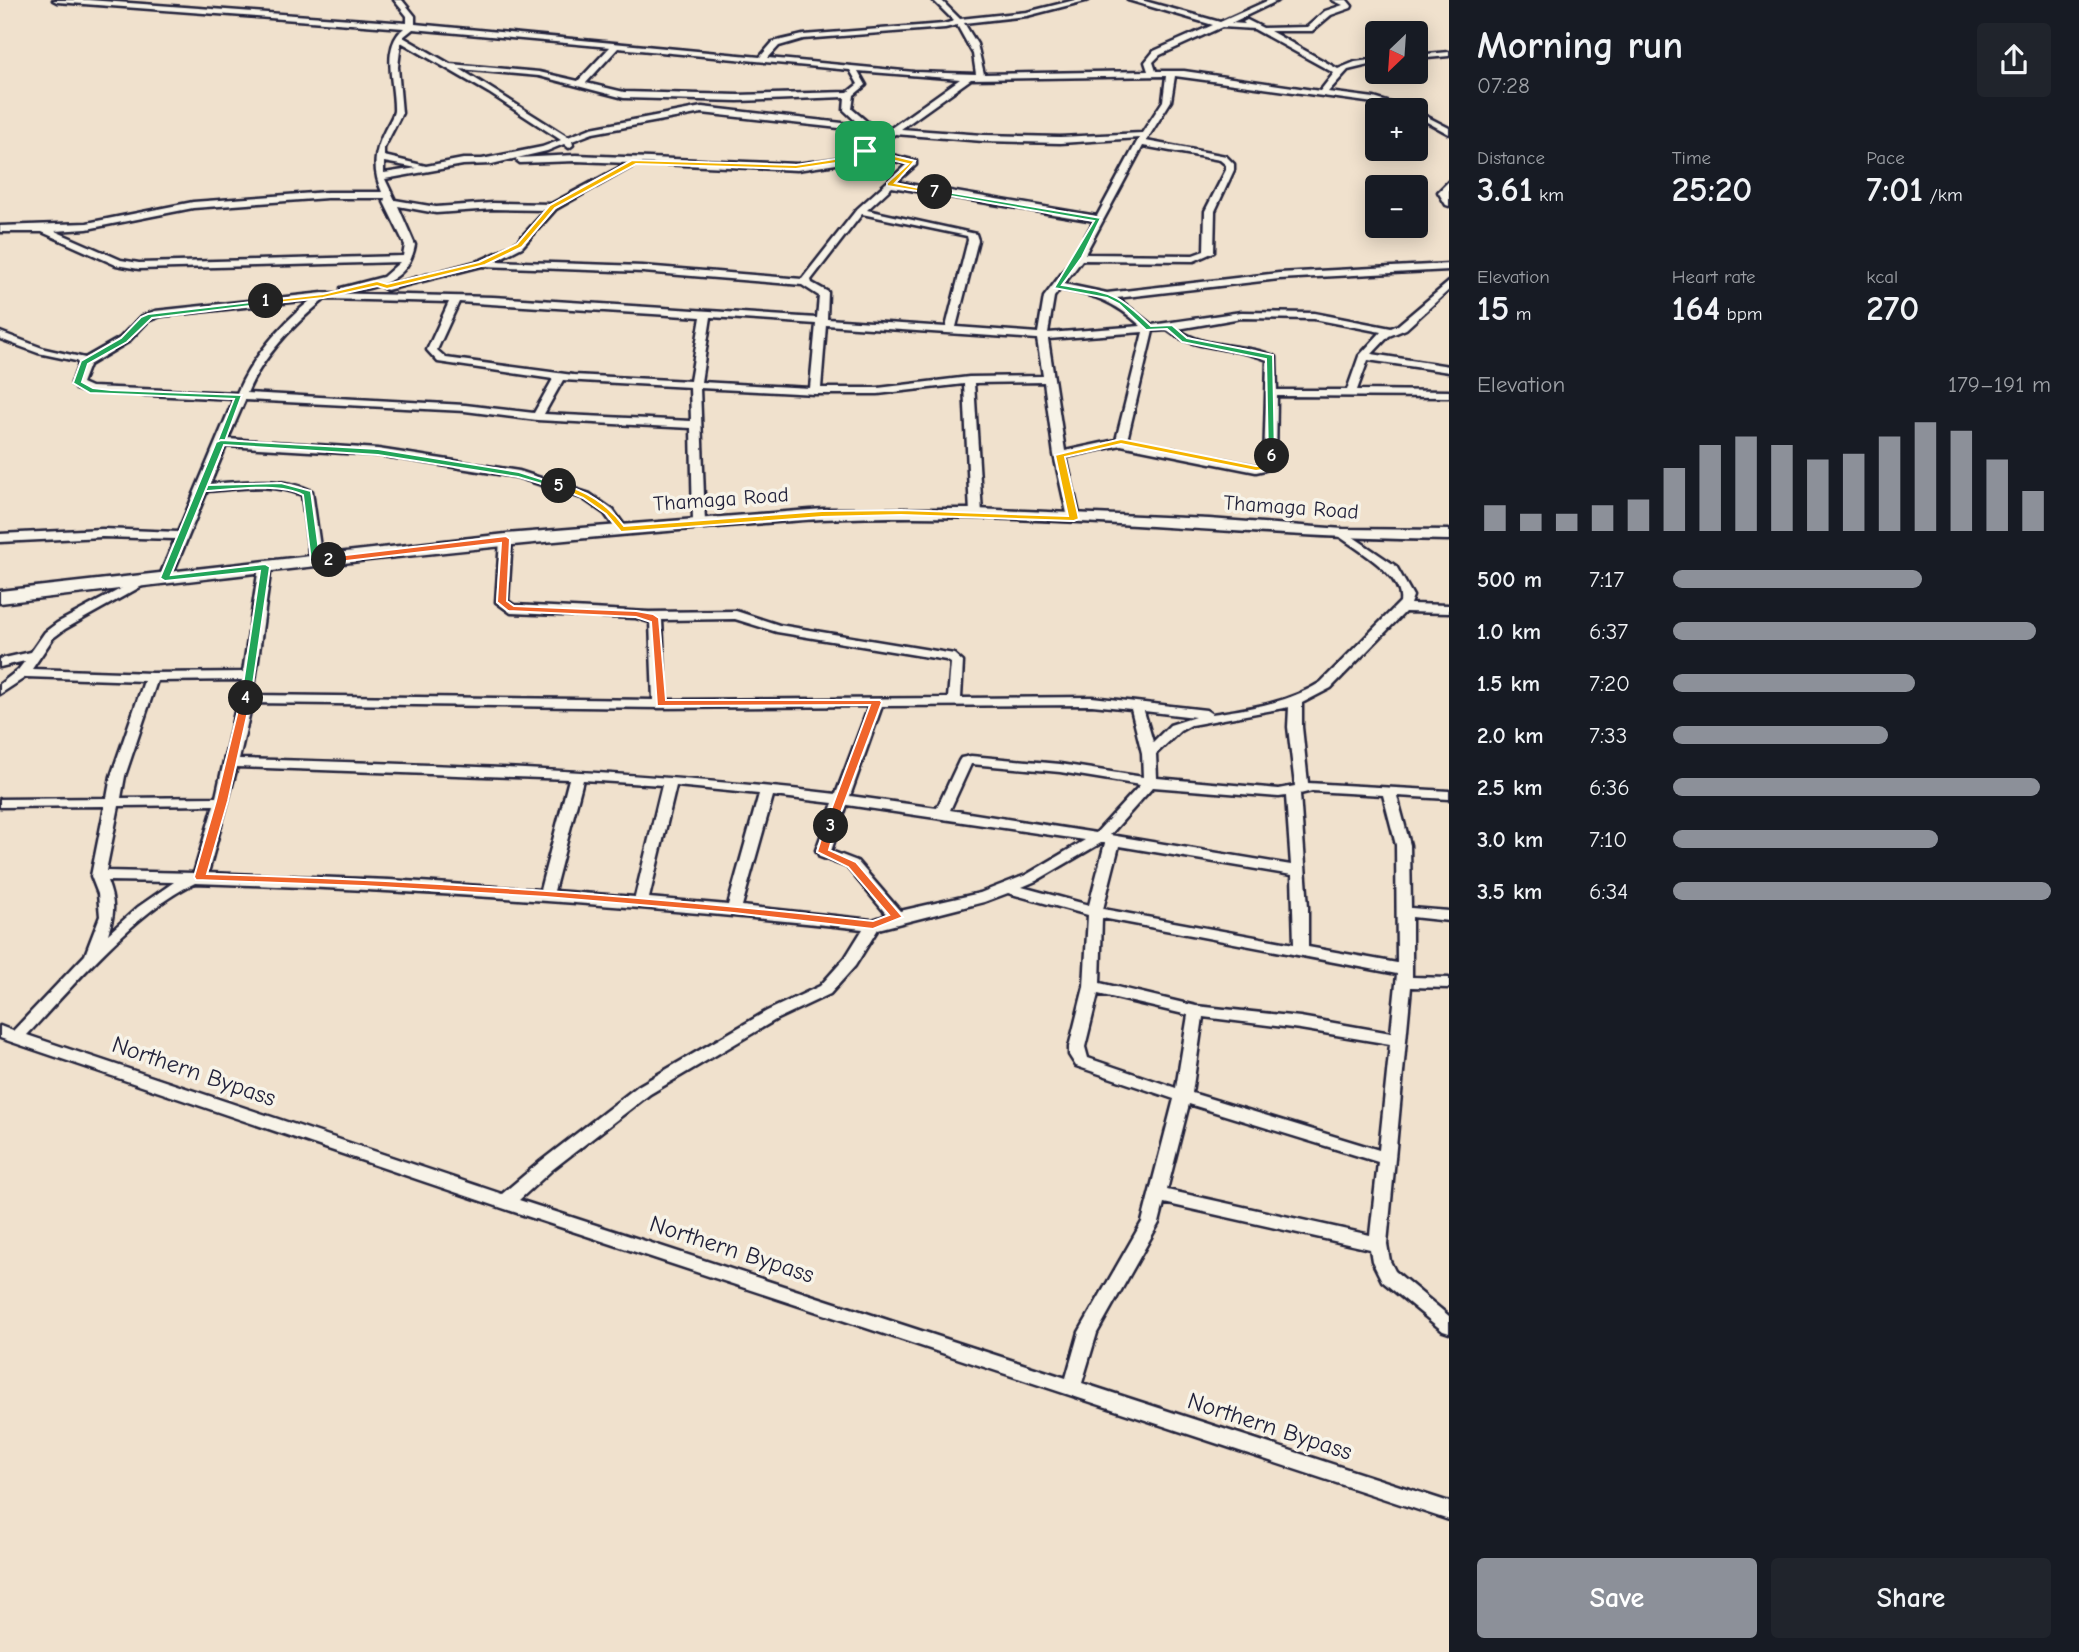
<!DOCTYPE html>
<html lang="en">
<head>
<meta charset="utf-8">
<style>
	body { margin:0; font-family:"Comic Neue",sans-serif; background:#20242c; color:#f1f3f6; height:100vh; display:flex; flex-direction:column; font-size:26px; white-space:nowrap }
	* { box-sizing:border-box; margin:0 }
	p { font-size:23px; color:#9ea1a6 }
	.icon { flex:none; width:38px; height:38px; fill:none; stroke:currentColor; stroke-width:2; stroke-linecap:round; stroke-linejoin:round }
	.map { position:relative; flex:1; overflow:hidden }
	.details { display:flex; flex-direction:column; background:#171b24; width:630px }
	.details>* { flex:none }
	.needle { width:46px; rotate:205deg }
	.tools { position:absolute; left:1365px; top:21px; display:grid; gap:14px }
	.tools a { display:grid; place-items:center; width:63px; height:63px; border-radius:7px; background:#171b24; box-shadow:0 4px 18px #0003; font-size:35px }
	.pin { position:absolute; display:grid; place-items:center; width:60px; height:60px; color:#fff; margin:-30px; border-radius:14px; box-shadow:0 4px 10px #0006 }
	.km { position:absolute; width:35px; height:35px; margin:-18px; border-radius:50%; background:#222; color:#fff; font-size:19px; line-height:35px; text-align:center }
	.round { display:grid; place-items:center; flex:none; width:74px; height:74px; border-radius:7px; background:#20242c }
	.head { display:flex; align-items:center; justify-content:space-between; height:119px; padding:0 28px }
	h1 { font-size:38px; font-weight:700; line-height:52px }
	.metrics { display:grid; grid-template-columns:repeat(3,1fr); gap:10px; height:119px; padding:7px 28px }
	.metrics div { display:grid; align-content:center }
	.metrics b { font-size:35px; font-weight:700 }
	.metrics small { font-size:19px; font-weight:400 }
	.metrics p { font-size:19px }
	.chart { height:196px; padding:14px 28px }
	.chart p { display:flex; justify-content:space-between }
	.chart svg { width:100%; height:126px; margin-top:7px; stroke:#8c9099; stroke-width:6 }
	.cta { display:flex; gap:14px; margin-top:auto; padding:14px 28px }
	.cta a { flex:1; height:80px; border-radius:7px; background:#8c9099; color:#fff; font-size:28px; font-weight:700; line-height:80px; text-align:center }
	.cta a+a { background:#20242c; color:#f1f3f6 }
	ul { padding:0 28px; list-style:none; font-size:23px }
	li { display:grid; grid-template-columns:112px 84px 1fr; align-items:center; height:52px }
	li i { height:18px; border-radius:9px; background:#8c9099 }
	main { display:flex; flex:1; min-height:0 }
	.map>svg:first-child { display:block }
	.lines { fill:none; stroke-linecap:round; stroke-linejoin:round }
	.minor-casing { stroke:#22223b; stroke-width:5 }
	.secondary-casing { stroke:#22223b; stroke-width:5 }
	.minor { fill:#f7f3e8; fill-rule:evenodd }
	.secondary { fill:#f7f3e8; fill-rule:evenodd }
	.split-1 { fill:#f5b400; stroke:#fff; stroke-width:2 }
	.split-2 { fill:#22a559; stroke:#fff; stroke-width:2 }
	.split-3 { fill:#f0652b; stroke:#fff; stroke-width:2 }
	.split-4 { fill:#f0652b; stroke:#fff; stroke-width:2 }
	.split-5 { fill:#22a559; stroke:#fff; stroke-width:2 }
	.split-6 { fill:#f5b400; stroke:#fff; stroke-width:2 }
	.split-7 { fill:#22a559; stroke:#fff; stroke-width:2 }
	.split-8 { fill:#f5b400; stroke:#fff; stroke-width:2 }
	.labels { text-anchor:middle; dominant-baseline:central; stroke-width:7; stroke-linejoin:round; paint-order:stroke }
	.street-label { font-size:21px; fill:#22223b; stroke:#f7f3e8 }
	.near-street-label { font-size:24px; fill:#22223b; stroke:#f7f3e8 }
</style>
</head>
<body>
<main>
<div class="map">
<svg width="1449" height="1652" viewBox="0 0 1449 1652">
	<rect width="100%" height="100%" fill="#f0e1cd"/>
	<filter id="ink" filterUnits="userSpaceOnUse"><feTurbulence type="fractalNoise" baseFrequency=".0143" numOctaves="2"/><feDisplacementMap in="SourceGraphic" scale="14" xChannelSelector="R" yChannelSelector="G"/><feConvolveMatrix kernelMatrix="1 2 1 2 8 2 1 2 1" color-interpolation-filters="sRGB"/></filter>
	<g filter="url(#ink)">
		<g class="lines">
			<defs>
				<g id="minor">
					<path d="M53,0h35l319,23v-7l-13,-16h8l13,16v8l345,33 13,-15 30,-7 141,-11 10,-3 -21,-21h8l19,19 67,-7 48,-12h14l-62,16 -63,7 13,21 7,30 164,-3 -3,-9 9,-11 59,-26 -85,-25h13l79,22 49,-22h10l-48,23 14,1 -2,-2 4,-2 16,8 44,-1 18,-16 18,-6 -11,-5h15l5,6 -1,2 -20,7 -19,16h-42l68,38 17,-7 22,-3v4l-29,7 -20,22 46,6 39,12h-13l-26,-7 -199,-27 -4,25 -25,40 80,15 8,8v6l-19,41 -1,41 -20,9 -112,-1 -18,24 43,9 172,-20 170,-9v6l-170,9 -162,19 35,27 89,-13 73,1 77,15 7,-3 51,-43v8l-43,39 -17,7 -17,18 77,12v6l-81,-12 -11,30 92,1v6l-172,-1 -1,70 -2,2 -18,4 -135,-27 -55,12 14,61 -6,3 -6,-3 -14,-63 -10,-73 -70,1 8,131 -6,3 -6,-3 -6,-130 -86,10h-63l-115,-6 5,135 -6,4 -6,-4 -2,-95 -154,-8 -72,-9 -220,-11 -17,39 150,10 141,22 71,23 23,16 14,19 -6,4 -4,-2 -12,-17 -23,-16 -65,-21 -139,-22 -152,-9 -16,38c34,-2 69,-8 102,7l10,70 -2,3 -4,1 -6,-4 -8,-66c-29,-13 -64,-6 -95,-4l-36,87 -6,4 -6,-4 16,-39 -73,-2 -102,5v-8l102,-5 76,3 56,-133 -148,-7 -10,-3 -4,-6 7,-19 -3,-3 -38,-8 -38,-14v-7l45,17 40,9 35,-20 20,-21 15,-6 168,-18 170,4 324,21 2,-22 -17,-11 -159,-13 -161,-6 -95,24 -5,-3 97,-26 22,-10 15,-8 30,-33 -53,-1 -57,4 -38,-7 17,39c-7,38 -38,42 -71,48l-3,-1v-4l42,-11 17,-15 -261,7 -23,-4 -74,-33h-42v-6l87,-3 106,-21 134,-10h55c-10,-22 -8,-40 3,-62 3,-6 8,-13 9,-19 1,-28 -14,-63 10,-83l-347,-26zM957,25l16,29 3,20 -62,-2 -146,-14 11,-12 24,-7 142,-11zM1222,27l32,2 80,44 -14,18 -136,-20h-28l-3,-9 7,-7zM413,29l197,18 -32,34 -39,-9 -89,-8 -47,-27zM401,42l88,51 72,47 -19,7 -60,12h-19l-37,7 -42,-10v-8l18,-35 -4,-46zM618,48l232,22 8,14 -10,8 -110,3 -114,-3 -38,-9zM460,69l79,7 85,22 114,3 107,-4 -1,13 16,15 -158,-18 -111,21 -23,9zM858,71l102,8 -69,49 -19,-2 -20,-17 2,-14 12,-10zM1166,76l-3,25 -21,32 -82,4 -77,-2 -82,-6 70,-50zM702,113l183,20 -23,16 -21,9 -44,6 -221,-9 -59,3 -1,2 4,3 56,-2 52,2 -77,41 -58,-1 -57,4 -41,-7 -10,-21 78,-14 29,-1 55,-13 17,-7 5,4 4,-3 -1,-4 21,-8zM895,134l88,7 77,2 79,-5 -42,78 -200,-34 19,-17v-4l-44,-11zM1143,146l77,14 6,5v5l-21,41 -1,40 -11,4 -108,-1zM866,154l41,10 -50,45 -55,70 -159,-13 -148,-5 27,-14 34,-38 82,-46 159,7 46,-7zM384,162l33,6 -33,5zM892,187l202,34 -19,35 -31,41 -6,36 -82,-6 22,-87 -2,-6 -109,-24zM327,198h58l-1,4 21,43 -2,11 -264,7 -18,-3 -66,-29 32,-2 106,-21zM862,214l105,22 1,4 -22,87 -119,-8 1,-27 -16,-9 -1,-3zM1060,289c35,6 54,12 81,37l-93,7 6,-36zM325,299l124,3 -22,48 11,12 115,17 -19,34 -69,-8 -218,-12c16,-37 47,-69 78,-94zM311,300c-29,23 -60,59 -74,93l-146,-6 -9,-4 7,-18 39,-23 20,-21 13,-5zM459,302l242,15 -11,64 -117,-6 -127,-17 -9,-8zM711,317l105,7 -6,64 -109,-6zM1241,318l73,1 67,13 -22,24 -12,34h-70l-1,-33c-31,-15 -71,-7 -98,-28zM826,325l211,14 6,37 -74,1 -91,11h-57zM1167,330c30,23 67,15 100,30l-3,104 -8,2 -129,-26 26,-109zM1143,332l-27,108 -51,11 -17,-112zM563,380l127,7 1,34 -147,-7z"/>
					<path d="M1449,52v4l-33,3v-4z"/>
					<path d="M1416,111l33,17v6l-33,-18z"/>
					<path d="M1449,181v25l-3,-1 -8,-13z"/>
					<path d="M1343,530l53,36 17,30 -3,8 39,1v8l-44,-1 -74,76 -29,15v24l6,56 141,8v8l-52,-3 13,49 1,63 38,3v10l-37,-4v60l37,1v10l-38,-1 -24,257 3,17 5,10 54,45v17l-6,-2 -61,-50 -10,-20 -2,-12 -206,-46 -5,20 -62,110 -15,50 367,119v18l-950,-313 -499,-169v-12l13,5 72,-76 15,-39 -2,-22 -7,-18 14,-70 -105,1v-8l107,-1 4,-22 33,-95 -118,-4 -26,17v-10l18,-14 7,-9 -25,6v-8l31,-7 14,-20 12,-9 84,-45 4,-1 6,4 -86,48 -12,9 -21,31 120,4 91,-1 16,-105 6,-4 6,4 -18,128 400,5 -3,-78 -14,-4 -125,-5 -15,-11 4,-63 6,-4 6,4 -4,62 6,4 135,7 87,-1 43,14 175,29 9,8 -2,36 131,-1 114,13 6,4c39,-6 76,-11 109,-32l79,-80c4,-27 -43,-52 -61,-66l-2,-2zM735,619l42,13 169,28 5,3 -3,35 -282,2 -4,-80zM242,680l-26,117 -95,1 4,-22 32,-95zM252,703l408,5 209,-2 -33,88c-198,-23 -397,-30 -597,-35zM1092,705l39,4 11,44 1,24 -83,-13 -89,-8 -10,2 -2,3 -22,47 -87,-12 32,-90zM1289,707l-1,20 7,59 -16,3 -122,-11 -1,-24 24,-23 11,-6zM1144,711l51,6 -25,8 -17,17zM971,764l89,8 80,13 -44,48 -146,-23zM237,767l332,12 -29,111 -150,-10 -182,-7zM583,780l79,5 -27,112 -81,-6zM676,786l83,8 -31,111 -79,-7zM1153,787l126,10 7,-1 5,69 -181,-30zM1312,791l71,4 13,50 1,118 -89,-16v-40l-8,-113zM773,796l60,7 -17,47 4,7 27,10 40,48 -15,5 -130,-14zM214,805l-20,68 -88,-2 13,-65zM847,805l238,35 -59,35 -46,18 -80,18 -43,-50 -26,-10zM1101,843h4l-16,62 -67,-18 14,-6zM1119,846l173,29 2,69 -191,-35zM107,881l67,1 -36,25 -30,27c7,-21 7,-32 -1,-53zM195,883c224,7 446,22 668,46l-18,29 -25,28 -53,25 -129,75 -97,75 -39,33 -475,-159c45,-48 109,-125 168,-152zM1008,893l80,22 -4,72 -15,60v8l7,11 98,33 -32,123 -63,110 -13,46 -547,-178 34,-31 97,-75 127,-75 53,-25 25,-28 23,-37 106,-27zM1102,918l295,56 -6,59 -91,-16 -104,-11 -96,-23zM1098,994l90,21 -12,73 -88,-30 -3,-11zM1203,1017l97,12 90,15 -11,106 -187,-57zM1189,1104l189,58 -8,73 -203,-45z"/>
				</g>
				<path id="secondary" d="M823,509h153l233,10 134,10 106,1v10c-209,-2 -419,-31 -628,-21 -51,3 -102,8 -153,12 -223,18 -445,46 -668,72v-12l506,-57z"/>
			</defs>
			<use href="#minor" class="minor-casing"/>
			<use href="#secondary" class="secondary-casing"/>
			<use href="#minor" class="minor"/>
			<use href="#secondary" class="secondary"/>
		</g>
	</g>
	<path class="split-1" d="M865,149l3,4 -25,9 -47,7 -160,-5 -81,44 -33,39 -37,18 -98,24 -10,-3 -54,12 -57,6 -4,-3 61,-7 54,-13 10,3 92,-22 38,-18 33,-39 82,-45 164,5 45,-7z"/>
	<path class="split-2" d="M269,300l-3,4 -114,14 -25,24 -39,22 -6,18 11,6 18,2 131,5 -33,90 72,-2 30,8 9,67h12v4c-6,1 -16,4 -21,-1l-8,-66c-23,-13 -73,-5 -99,-4l-5,-3 35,-89 -144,-6 -17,-10 8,-22 40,-23 20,-21 7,-3z"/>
	<path class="split-3" d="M506,536l4,3 -3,62 7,5 122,5 17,3 6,4 7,82h214l2,2 -47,126 -10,-2 45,-121 -213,1 -6,-84 -15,-5 -128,-6 -11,-9 4,-59 -172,20 -5,-3 5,-3z"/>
	<path class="split-4" d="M246,695l5,3 -23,103 -21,73c223,6 444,22 666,47l16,-6 -41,-48 -31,-15 8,-26 6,-4 5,4 -7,24 27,12 47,55 -30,12 -139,-16 -188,-16 -183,-11 -167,-6 -2,-3 22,-76 25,-103z"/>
	<path class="split-5" d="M221,440l157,9 141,23 44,14 -4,3 -41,-12 -140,-22 -154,-10 -53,130 94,-11 5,3 -19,131 -5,3 -5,-3 19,-127 -95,10 -5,-3 56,-136z"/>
	<path class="split-6" d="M1121,439l135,27h9l4,-12 8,2 -4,12 -17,3 -135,-27 -56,13 14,62 -5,2 -173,-6 -79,2 -201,15 -15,-18 -23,-16 -29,-12 5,-3c27,8 48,20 65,43l198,-15 79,-1 167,6 -13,-61z"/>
	<path class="split-7" d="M935,190l166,28 -19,39 -20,28c48,8 53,6 89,41l21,-1 15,13 86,17 2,103 -7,-2 -2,-97 -84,-17 -15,-13 -21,1 -27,-26 -12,-6 -53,-10 40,-67 -161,-28z"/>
	<path class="split-8" d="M865,149l50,12 -20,22 44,9 -4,2 -48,-8v-3l21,-19 -45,-11z"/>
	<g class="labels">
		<g class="street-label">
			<text transform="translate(721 499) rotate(-4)">Thamaga Road</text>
			<text transform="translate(1291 507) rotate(4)">Thamaga Road</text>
		</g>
		<g class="near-street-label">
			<text transform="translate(194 1071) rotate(19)">Northern Bypass</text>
			<text transform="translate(732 1249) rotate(18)">Northern Bypass</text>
			<text transform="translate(1270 1426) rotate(18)">Northern Bypass</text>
		</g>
	</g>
</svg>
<div class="tools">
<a><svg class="needle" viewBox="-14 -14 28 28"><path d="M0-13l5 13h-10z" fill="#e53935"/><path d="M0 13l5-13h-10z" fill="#9ea1a6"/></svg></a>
<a>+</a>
<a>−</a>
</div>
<div class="pin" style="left:865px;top:151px;background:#1e9e55"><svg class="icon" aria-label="arrive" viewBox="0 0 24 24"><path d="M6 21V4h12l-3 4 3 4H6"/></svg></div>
<b class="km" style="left:266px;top:301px">1</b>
<b class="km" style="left:329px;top:560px">2</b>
<b class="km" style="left:831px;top:826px">3</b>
<b class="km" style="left:246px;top:698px">4</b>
<b class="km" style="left:559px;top:486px">5</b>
<b class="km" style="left:1272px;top:456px">6</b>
<b class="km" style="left:935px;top:192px">7</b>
</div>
<section class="details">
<div class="head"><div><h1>Morning run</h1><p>07:28</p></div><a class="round"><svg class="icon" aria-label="share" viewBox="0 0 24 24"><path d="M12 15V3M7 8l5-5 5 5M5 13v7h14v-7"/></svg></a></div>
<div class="metrics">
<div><p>Distance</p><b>3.61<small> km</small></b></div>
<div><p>Time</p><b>25:20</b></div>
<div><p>Pace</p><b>7:01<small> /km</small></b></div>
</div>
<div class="metrics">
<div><p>Elevation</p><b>15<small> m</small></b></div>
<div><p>Heart rate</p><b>164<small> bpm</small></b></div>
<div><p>kcal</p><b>270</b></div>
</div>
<div class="chart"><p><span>Elevation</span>179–191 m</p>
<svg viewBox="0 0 160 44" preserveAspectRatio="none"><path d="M5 44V35M15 44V38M25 44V38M35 44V35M45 44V33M55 44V22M65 44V14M75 44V11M85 44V14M95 44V19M105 44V17M115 44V11M125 44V6M135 44V9M145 44V19M155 44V30"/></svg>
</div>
<ul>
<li><b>500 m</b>7:17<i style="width:66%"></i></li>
<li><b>1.0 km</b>6:37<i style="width:96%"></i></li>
<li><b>1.5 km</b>7:20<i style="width:64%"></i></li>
<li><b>2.0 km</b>7:33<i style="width:57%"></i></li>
<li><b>2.5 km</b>6:36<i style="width:97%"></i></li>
<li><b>3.0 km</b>7:10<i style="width:70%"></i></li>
<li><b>3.5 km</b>6:34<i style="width:100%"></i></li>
</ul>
<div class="cta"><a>Save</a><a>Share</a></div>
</section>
</main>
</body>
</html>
